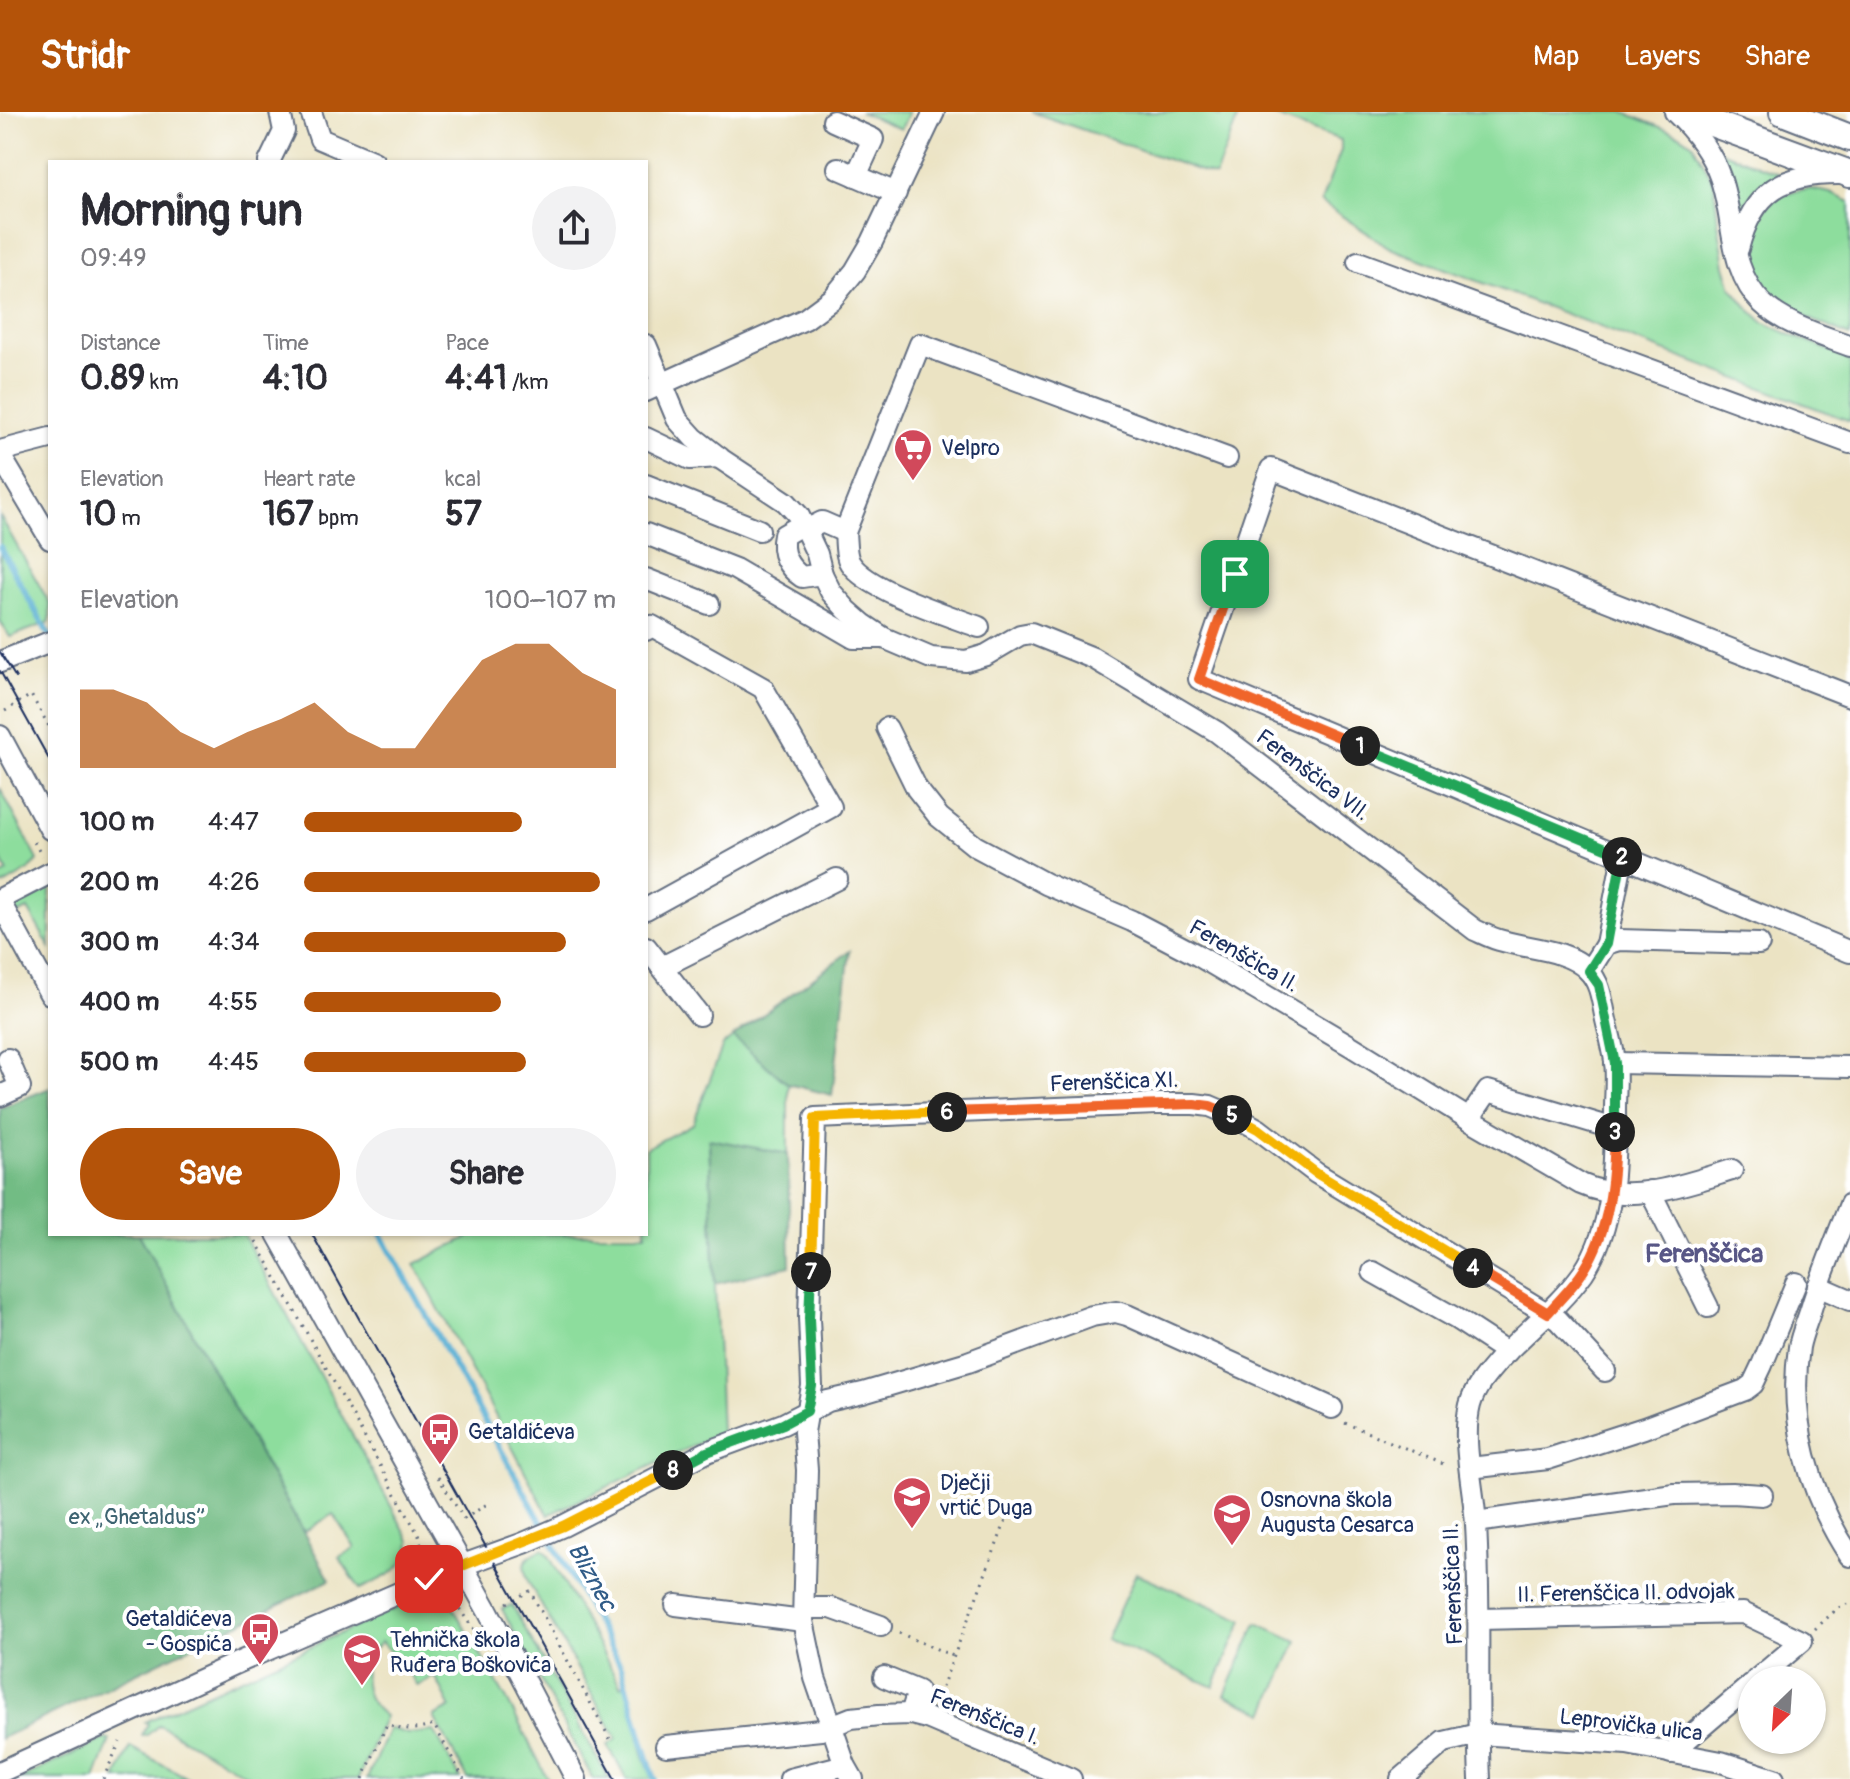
<!DOCTYPE html>
<html lang="en">
<head>
<meta charset="utf-8">
<style>
	body { margin:0; font-family:Pangolin,sans-serif; background:#f2f2f3; color:#2b2b33; height:100vh; display:flex; flex-direction:column; font-size:30px; white-space:nowrap }
	* { box-sizing:border-box; margin:0 }
	p { font-size:26px; color:#7c7c81 }
	.icon { flex:none; width:44px; height:44px; fill:none; stroke:currentColor; stroke-width:2; stroke-linecap:round; stroke-linejoin:round }
	.map { position:relative; flex:1; overflow:hidden }
	.details { position:absolute; left:48px; top:48px; width:600px; height:1076px; display:flex; flex-direction:column; background:#fff; border-radius:0px; box-shadow:0 2px 6px #0004 }
	.details>* { flex:none }
	.needle { width:52px; rotate:205deg }
	.buttons { position:absolute; left:1738px; top:1554px; display:grid; gap:16px }
	.buttons a { display:grid; place-items:center; width:88px; height:88px; border-radius:50%; background:#fff; box-shadow:0 2px 6px #0004; font-size:40px }
	.pin { position:absolute; display:grid; place-items:center; width:68px; height:68px; color:#fff; margin:-34px; border-radius:16px; box-shadow:0 4px 12px #0006 }
	.km { position:absolute; width:40px; height:40px; margin:-20px; border-radius:50%; background:#222; color:#fff; font-size:22px; line-height:40px; text-align:center }
	.round { display:grid; place-items:center; flex:none; width:84px; height:84px; border-radius:42px; background:#f2f2f3 }
	.headline { display:flex; align-items:center; justify-content:space-between; height:136px; padding:0 32px }
	h1 { font-size:44px; font-weight:700; line-height:60px }
	.metrics { display:grid; grid-template-columns:repeat(3,1fr); gap:12px; height:136px; padding:8px 32px }
	.metrics div { display:grid; align-content:center }
	.metrics b { font-size:34px; font-weight:700 }
	.metrics small { font-size:22px; font-weight:400 }
	.metrics p { font-size:22px }
	.chart { height:224px; padding:16px 32px }
	.chart p { display:flex; justify-content:space-between }
	.chart svg { width:100%; height:144px; margin-top:8px; fill:#b45309; opacity:.7 }
	.action { display:flex; gap:16px; margin-top:auto; padding:16px 32px }
	.action a { flex:1; height:92px; border-radius:48px; background:#b45309; color:#fff; font-size:32px; font-weight:700; line-height:92px; text-align:center }
	.action a+a { background:#f2f2f3; color:#2b2b33 }
	ul { padding:0 32px; list-style:none; font-size:26px }
	li { display:grid; grid-template-columns:128px 96px 1fr; align-items:center; height:60px }
	li i { height:20px; border-radius:10px; background:#b45309 }
	header { display:flex; align-items:center; gap:48px; box-sizing:border-box; height:112px; padding:0 40px; background:#b45309; color:#fff }
	header strong { font-size:38px }
	nav { display:flex; gap:44px; margin-inline-start:auto; font-size:28px }
	.map>svg:first-child { display:block }
	.green { fill:#8ddd9d; stroke:#54867e; stroke-width:2 }
	.forest { fill:#72bc84; stroke:#467671; stroke-width:2 }
	.lines { fill:none; stroke-linecap:round; stroke-linejoin:round }
	.stream { stroke:#56aed3; stroke-width:6 }
	.minor-casing { stroke:#646e81; stroke-width:24 }
	.major-casing { stroke:#646e81; stroke-width:30 }
	.path { stroke:#646e81; stroke-width:3; stroke-dasharray:2 6; stroke-linecap:butt }
	.minor { stroke:#fff; stroke-width:20 }
	.major { stroke:#fff; stroke-width:26 }
	.tram { stroke:#1b2f5e; stroke-width:2 }
	.split-1-casing { stroke:#fff; stroke-width:16 }
	.split-2-casing { stroke:#fff; stroke-width:16 }
	.split-3-casing { stroke:#fff; stroke-width:16 }
	.split-4-casing { stroke:#fff; stroke-width:16 }
	.split-5-casing { stroke:#fff; stroke-width:16 }
	.split-6-casing { stroke:#fff; stroke-width:16 }
	.split-7-casing { stroke:#fff; stroke-width:16 }
	.split-8-casing { stroke:#fff; stroke-width:16 }
	.split-9-casing { stroke:#fff; stroke-width:16 }
	.split-1 { stroke:#f0652b; stroke-width:10 }
	.split-2 { stroke:#22a559; stroke-width:10 }
	.split-3 { stroke:#22a559; stroke-width:10 }
	.split-4 { stroke:#f0652b; stroke-width:10 }
	.split-5 { stroke:#f5b400; stroke-width:10 }
	.split-6 { stroke:#f0652b; stroke-width:10 }
	.split-7 { stroke:#f5b400; stroke-width:10 }
	.split-8 { stroke:#22a559; stroke-width:10 }
	.split-9 { stroke:#f5b400; stroke-width:10 }
	.labels { text-anchor:middle; dominant-baseline:central; stroke-width:8; stroke-linejoin:round; paint-order:stroke }
	.poi-label { font-size:22px; fill:#1b2f5e; stroke:#fff; text-anchor:start }
	.street-label { font-size:22px; fill:#1b2f5e; stroke:#fff }
	.park-label { font-size:22px; fill:#3d6371; stroke:#fff }
	.water-label { font-size:24px; font-style:italic; fill:#305b87; stroke:#fff }
	.quarter-label { font-size:26px; font-weight:bold; fill:#585786; stroke:#fff }
</style>
</head>
<body>
<header>
<strong>Stridr</strong>
<nav><a>Map</a><a>Layers</a><a>Share</a></nav>
</header>
<div class="map">
<svg width="1850" height="1667" viewBox="0 0 1850 1667">
	<rect width="100%" height="100%" fill="#fff"/>
	<filter id="ink" filterUnits="userSpaceOnUse"><feTurbulence type="fractalNoise" baseFrequency=".0125" numOctaves="2"/><feDisplacementMap in="SourceGraphic" scale="16" xChannelSelector="R" yChannelSelector="G"/><feConvolveMatrix kernelMatrix="1 2 1 2 8 2 1 2 1" color-interpolation-filters="sRGB"/></filter>
	<filter id="wash" filterUnits="userSpaceOnUse"><feTurbulence type="fractalNoise" baseFrequency=".006" numOctaves="4" result="noise"/><feDisplacementMap in="SourceGraphic" scale="32" xChannelSelector="R" yChannelSelector="G"/><feGaussianBlur stdDeviation="1.8" result="paint"/><feColorMatrix in="noise" values="0 0 0 0 0 0 0 0 0 0 0 0 0 0 0 0 0 1.4 0 .05"/><feComposite in="paint" operator="in"/></filter>
	<g filter="url(#wash)">
		<rect width="100%" height="100%" fill="#ebe3c3"/>
		<g class="green">
			<path d="M860,0h49l-8,17z"/>
			<path d="M1032,0h177l11,5 3,-5h17l-25,64z"/>
			<path d="M1262,0h361l57,23 13,9 21,39 4,39 7,44 7,22 17,21 14,13 32,15 55,21v63l-460,-173 -69,-46 20,-52v-10z"/>
			<path d="M1718,38l58,22 3,3 -1,3c-22,11 -26,16 -40,35z"/>
			<path d="M1812,77l18,4 20,9v134c-38,-16 -107,-40 -102,-92 1,-8 7,-16 10,-23 11,-24 28,-31 54,-32z"/>
			<path d="M0,404l50,88v18l-40,15 -10,-16z"/>
			<path d="M0,676l38,72 -9,10 -25,15h-4v-9l8,-4 -8,-15z"/>
			<path d="M46,776h4v60l-22,-39 -15,7 1,-12z"/>
			<path d="M733,925l55,47v70l-79,-14 12,293 -173,82 -133,-251 60,-30h171v-86l47,-24 30,-79z"/>
			<path d="M139,1122h104l167,307c1,28 -30,38 -50,48l-21,-32 16,-9 -22,-34 -29,18 -82,-145z"/>
			<path d="M543,1437l5,5 73,132 5,-2 17,70 10,25h-27l-18,-34 9,-6 -88,-156c-9,-21 -6,-24 14,-34z"/>
			<path d="M1136,1461l107,47 -29,67 -108,-48z"/>
			<path d="M431,1485l11,3 10,6 12,20 44,76 40,77h-80l-34,-62 17,-9 -16,-32 -18,10 -11,-18 -25,-26c-23,21 -22,56 4,74l-27,63h-104l-95,-54 -12,10h-5l6,-11 -3,-2 238,-108 38,-16z"/>
			<path d="M512,1493l97,174h-16l-91,-170z"/>
			<path d="M1257,1511l40,18 -32,72 -40,-18z"/>
			<path d="M389,1616l19,6 26,-3 27,48h-94z"/>
			<path d="M105,1627l5,1 -15,39h-76z"/>
			<path d="M130,1635l60,32h-74z"/>
		</g>
		<g class="forest">
			<path d="M850,839l-18,144 -44,-11 -55,-47z"/>
			<path d="M50,976v146h89l83,153 108,193 -330,159v-631z"/>
			<path d="M709,1027l79,15 2,112 -75,18z"/>
		</g>
		<g class="lines">
			<g class="stream">
				<path d="M0,435l50,90"/>
				<path d="M381,1122l240,432c12,38 20,76 34,113"/>
			</g>
		</g>
	</g>
	<g filter="url(#ink)">
		<g class="lines">
			<defs>
				<g id="minor">
					<path d="M311,0l9,27 54,23"/>
					<path d="M1675,0c20,19 36,39 45,65 15,42 8,92 42,126 23,22 59,32 88,43"/>
					<path d="M833,9l40,18 -17,37"/>
					<path d="M269,50l15,-31 -4,-19"/>
					<path d="M838,56l58,25"/>
					<path d="M1738,137c15,-59 45,-76 104,-75"/>
					<path d="M1358,150l492,181"/>
					<path d="M646,233l31,74 17,19 27,21 65,43 13,14 18,38 5,20 9,18 16,18 16,14 21,14 47,20 35,3 20,-6 34,-20 11,-2 62,25 124,74 258,198c9,4 18,9 28,11 26,8 64,8 85,29 13,13 14,32 18,50 3,13 7,27 9,41 2,16 0,33 0,48 0,55 0,117 -32,164 -24,33 -57,58 -84,87 -12,14 -24,27 -29,45 -9,35 4,84 6,120 5,85 0,169 4,254"/>
					<path d="M646,279l159,-72 27,-20 23,-28 17,-29 62,-130"/>
					<path d="M646,326l44,21 29,-2"/>
					<path d="M0,339l50,-13"/>
					<path d="M0,343l50,84"/>
					<path d="M646,373l113,45"/>
					<path d="M803,412l-19,11c-4,18 3,32 18,42l20,-3"/>
					<path d="M806,418l16,-8 23,10 75,-188 307,114"/>
					<path d="M845,420c1,9 0,23 5,31 17,27 97,52 129,64"/>
					<path d="M646,422l89,35 119,69h30"/>
					<path d="M646,467l63,25"/>
					<path d="M646,518l6,-4 111,62 68,119 -185,102"/>
					<path d="M0,550l50,-20"/>
					<path d="M1850,584l-579,-227 -72,210 651,273"/>
					<path d="M887,616l30,61 22,28 36,29 71,38 86,37 65,34 154,91 118,73 112,65c48,22 105,0 151,-14"/>
					<path d="M0,624l50,93"/>
					<path d="M0,787l50,-26"/>
					<path d="M0,790l50,92"/>
					<path d="M1606,832l17,-89"/>
					<path d="M646,835l53,68"/>
					<path d="M662,855l175,-88"/>
					<path d="M1589,859l17,-27 13,-4 140,4"/>
					<path d="M1615,951l235,4"/>
					<path d="M0,984l20,-9 -12,-28"/>
					<path d="M1469,1007l19,-28 127,38"/>
					<path d="M1650,1079l58,116"/>
					<path d="M1850,1092c-14,36 -29,71 -40,108 -4,12 -9,24 -11,35 -11,73 11,149 51,209"/>
					<path d="M277,1122l211,377 88,168"/>
					<path d="M1373,1160l82,46 52,34"/>
					<path d="M1818,1174l32,14"/>
					<path d="M1470,1356l78,-9 96,-31 101,-38 8,-6 9,-19 34,-82"/>
					<path d="M1476,1410l198,-28 58,-1 30,2"/>
					<path d="M676,1493l127,16"/>
					<path d="M804,1496h27l50,18"/>
					<path d="M1480,1507l263,-6 59,28 -46,39"/>
					<path d="M884,1565l34,14 -7,23"/>
					<path d="M666,1634l155,-16 30,-12 28,-3 32,-1 16,4 144,61"/>
					<path d="M1671,1641l81,-69"/>
					<path d="M0,1660l237,-109 226,-98 61,-22 39,-17 144,-74 76,-28 45,-23 35,-8 105,-31 124,-46 24,-4 11,3 205,93"/>
					<path d="M790,1667l55,-14"/>
					<path d="M853,1667l-8,-14 -30,-87 -12,-57 4,-151 -3,-38 8,-46 -3,-68 6,-200 341,-14h38l16,2 26,11 22,12 58,44 242,147 47,51"/>
					<path d="M1401,1667l43,-37 34,-8 149,10 94,18 53,17"/>
				</g>
				<g id="major">
					<path d="M1682,0l168,62"/>
					<path d="M1783,0l67,26"/>
				</g>
			</defs>
			<use href="#minor" class="minor-casing"/>
			<use href="#major" class="major-casing"/>
			<g class="path">
				<path d="M5,599l26,-16 19,33"/>
				<path d="M34,730l8,14"/>
				<path d="M252,1122l167,302 3,11 -3,12 1,3"/>
				<path d="M1345,1311l103,43"/>
				<path d="M438,1365l26,42 -4,1"/>
				<path d="M464,1407l23,-15"/>
				<path d="M440,1483l17,10 18,27"/>
				<path d="M507,1491l23,-12 81,150"/>
				<path d="M1815,1517l23,-21 12,-5"/>
				<path d="M899,1521l54,23"/>
				<path d="M939,1583l69,-180"/>
				<path d="M103,1667l17,-37"/>
				<path d="M363,1667l24,-55c17,6 29,7 47,1l30,54"/>
			</g>
			<use href="#minor" class="minor"/>
			<use href="#major" class="major"/>
			<g class="tram">
				<path d="M0,540l16,26"/>
				<path d="M0,559l50,90"/>
				<path d="M312,1122l303,545"/>
			</g>
		</g>
	</g>
	<g class="lines" filter="url(#ink)">
		<defs>
			<path id="split-1" d="M1235,462l-36,105 161,67"/>
			<path id="split-2" d="M1360,634l263,109 -1,2"/>
			<path id="split-3" d="M1615,1020v-69l-16,-78 -10,-14 17,-27 16,-87"/>
			<path id="split-4" d="M1473,1156l75,45c12,-14 26,-27 36,-43 26,-41 30,-91 31,-138"/>
			<path id="split-5" d="M1232,1003l26,14 58,44 157,95"/>
			<path id="split-6" d="M947,1000l247,-8 16,2 22,9"/>
			<path id="split-7" d="M811,1160l4,-154 132,-6"/>
			<path id="split-8" d="M673,1358l34,-18 76,-28 24,-13 5,-25 -3,-68 2,-46"/>
			<path id="split-9" d="M429,1467l134,-53 110,-56"/>
		</defs>
		<use href="#split-1" class="split-1-casing"/>
		<use href="#split-2" class="split-2-casing"/>
		<use href="#split-3" class="split-3-casing"/>
		<use href="#split-4" class="split-4-casing"/>
		<use href="#split-5" class="split-5-casing"/>
		<use href="#split-6" class="split-6-casing"/>
		<use href="#split-7" class="split-7-casing"/>
		<use href="#split-8" class="split-8-casing"/>
		<use href="#split-9" class="split-9-casing"/>
		<use href="#split-1" class="split-1"/>
		<use href="#split-2" class="split-2"/>
		<use href="#split-3" class="split-3"/>
		<use href="#split-4" class="split-4"/>
		<use href="#split-5" class="split-5"/>
		<use href="#split-6" class="split-6"/>
		<use href="#split-7" class="split-7"/>
		<use href="#split-8" class="split-8"/>
		<use href="#split-9" class="split-9"/>
	</g>
	<defs>
		<symbol id="supermarket-pin" viewBox="-11 -11 22 30"><path d="M0 17L-7.5 6A9.5 9.5 0 1 1 7.5 6Z" fill="#d1495b" stroke="#fff"/><path d="M-6-5.5h2.5l.6 2H6L4.5 2H-2.5L-4.4-4H-6ZM-1.5 3.2a1.3 1.3 0 1 0 .1 0ZM3 3.2a1.3 1.3 0 1 0 .1 0Z" fill="#fff"/></symbol>
		<symbol id="bus-pin" viewBox="-11 -11 22 30"><path d="M0 17L-7.5 6A9.5 9.5 0 1 1 7.5 6Z" fill="#d1495b" stroke="#fff"/><path d="M-5-6H5V4H4V6H2V4H-2V6H-4V4H-5ZM-3.5-4V0h7V-4ZM-3.5 1.2v1.5H-2V1.2ZM2 1.2v1.5H3.5V1.2Z" fill="#fff"/></symbol>
		<symbol id="school-pin" viewBox="-11 -11 22 30"><path d="M0 17L-7.5 6A9.5 9.5 0 1 1 7.5 6Z" fill="#d1495b" stroke="#fff"/><path d="M0-5L7-2L0 1L-7-2ZM-4 1L0 2.5L4 1V4Q0 6-4 4Z" fill="#fff"/></symbol>
	</defs>
	<g fill-rule="evenodd">
		<use href="#supermarket-pin" x="891" y="314" width="44" height="60"/>
		<use href="#bus-pin" x="418" y="1298" width="44" height="60"/>
		<use href="#school-pin" x="890" y="1362" width="44" height="60"/>
		<use href="#school-pin" x="1210" y="1379" width="44" height="60"/>
		<use href="#bus-pin" x="238" y="1498" width="44" height="60"/>
		<use href="#school-pin" x="340" y="1519" width="44" height="60"/>
	</g>
	<g class="labels">
		<g class="poi-label">
			<text x="941" y="336">Velpro</text>
			<text x="468" y="1320">Getaldićeva</text>
			<text x="940" y="1371">Dječji<tspan x="940" dy="25">vrtić Duga</tspan></text>
			<text x="1260" y="1388">Osnovna škola<tspan x="1260" dy="25">Augusta Cesarca</tspan></text>
			<text x="232" y="1507" text-anchor="end">Getaldićeva<tspan x="232" dy="25">- Gospića</tspan></text>
			<text x="390" y="1528">Tehnička škola<tspan x="390" dy="25">Ruđera Boškovića</tspan></text>
		</g>
		<g class="street-label">
			<text transform="translate(1313 663) rotate(37)">Ferenščica VII.</text>
			<text transform="translate(1244 844) rotate(30)">Ferenščica II.</text>
			<text transform="translate(1114 970) rotate(-2)">Ferenščica XI.</text>
			<text transform="translate(1453 1472) rotate(-92)">Ferenščica II.</text>
			<text transform="translate(1626 1481) rotate(-1)">II. Ferenščica II. odvojak</text>
			<text transform="translate(985 1605) rotate(22)">Ferenščica I.</text>
			<text transform="translate(1631 1613) rotate(7)">Leprovička ulica</text>
		</g>
		<g class="park-label">
			<text x="137" y="1405">ex „Ghetaldus”</text>
		</g>
		<g class="water-label">
			<text transform="translate(592 1465) rotate(61)">Bliznec</text>
		</g>
		<g class="quarter-label">
			<text x="1704" y="1142">Ferenščica</text>
		</g>
	</g>
</svg>
<div class="buttons">
<a><svg class="needle" viewBox="-14 -14 28 28"><path d="M0-13l5 13h-10z" fill="#e53935"/><path d="M0 13l5-13h-10z" fill="#7c7c81"/></svg></a>
</div>
<div class="pin" style="left:1235px;top:462px;background:#1e9e55"><svg class="icon" aria-label="arrive" viewBox="0 0 24 24"><path d="M6 21V4h12l-3 4 3 4H6"/></svg></div>
<div class="pin" style="left:429px;top:1467px;background:#d93025"><svg class="icon" aria-label="check" viewBox="0 0 24 24"><path d="M5 12l5 5 9-10"/></svg></div>
<b class="km" style="left:1360px;top:634px">1</b>
<b class="km" style="left:1622px;top:745px">2</b>
<b class="km" style="left:1615px;top:1020px">3</b>
<b class="km" style="left:1473px;top:1156px">4</b>
<b class="km" style="left:1232px;top:1003px">5</b>
<b class="km" style="left:947px;top:1000px">6</b>
<b class="km" style="left:811px;top:1160px">7</b>
<b class="km" style="left:673px;top:1358px">8</b>
<section class="details">
<div class="headline"><div><h1>Morning run</h1><p>09:49</p></div><a class="round"><svg class="icon" aria-label="share" viewBox="0 0 24 24"><path d="M12 15V3M7 8l5-5 5 5M5 13v7h14v-7"/></svg></a></div>
<div class="metrics">
<div><p>Distance</p><b>0.89<small> km</small></b></div>
<div><p>Time</p><b>4:10</b></div>
<div><p>Pace</p><b>4:41<small> /km</small></b></div>
</div>
<div class="metrics">
<div><p>Elevation</p><b>10<small> m</small></b></div>
<div><p>Heart rate</p><b>167<small> bpm</small></b></div>
<div><p>kcal</p><b>57</b></div>
</div>
<div class="chart"><p><span>Elevation</span>100–107 m</p>
<svg viewBox="0 0 160 44" preserveAspectRatio="none"><path d="M0 44V20L10 20L20 24L30 33L40 38L50 33L60 29L70 24L80 33L90 38L100 38L110 24L120 11L130 6L140 6L150 15L160 20V44z"/></svg>
</div>
<ul>
<li><b>100 m</b>4:47<i style="width:70%"></i></li>
<li><b>200 m</b>4:26<i style="width:95%"></i></li>
<li><b>300 m</b>4:34<i style="width:84%"></i></li>
<li><b>400 m</b>4:55<i style="width:63%"></i></li>
<li><b>500 m</b>4:45<i style="width:71%"></i></li>
</ul>
<div class="action"><a>Save</a><a>Share</a></div>
</section>
</div>
</body>
</html>
